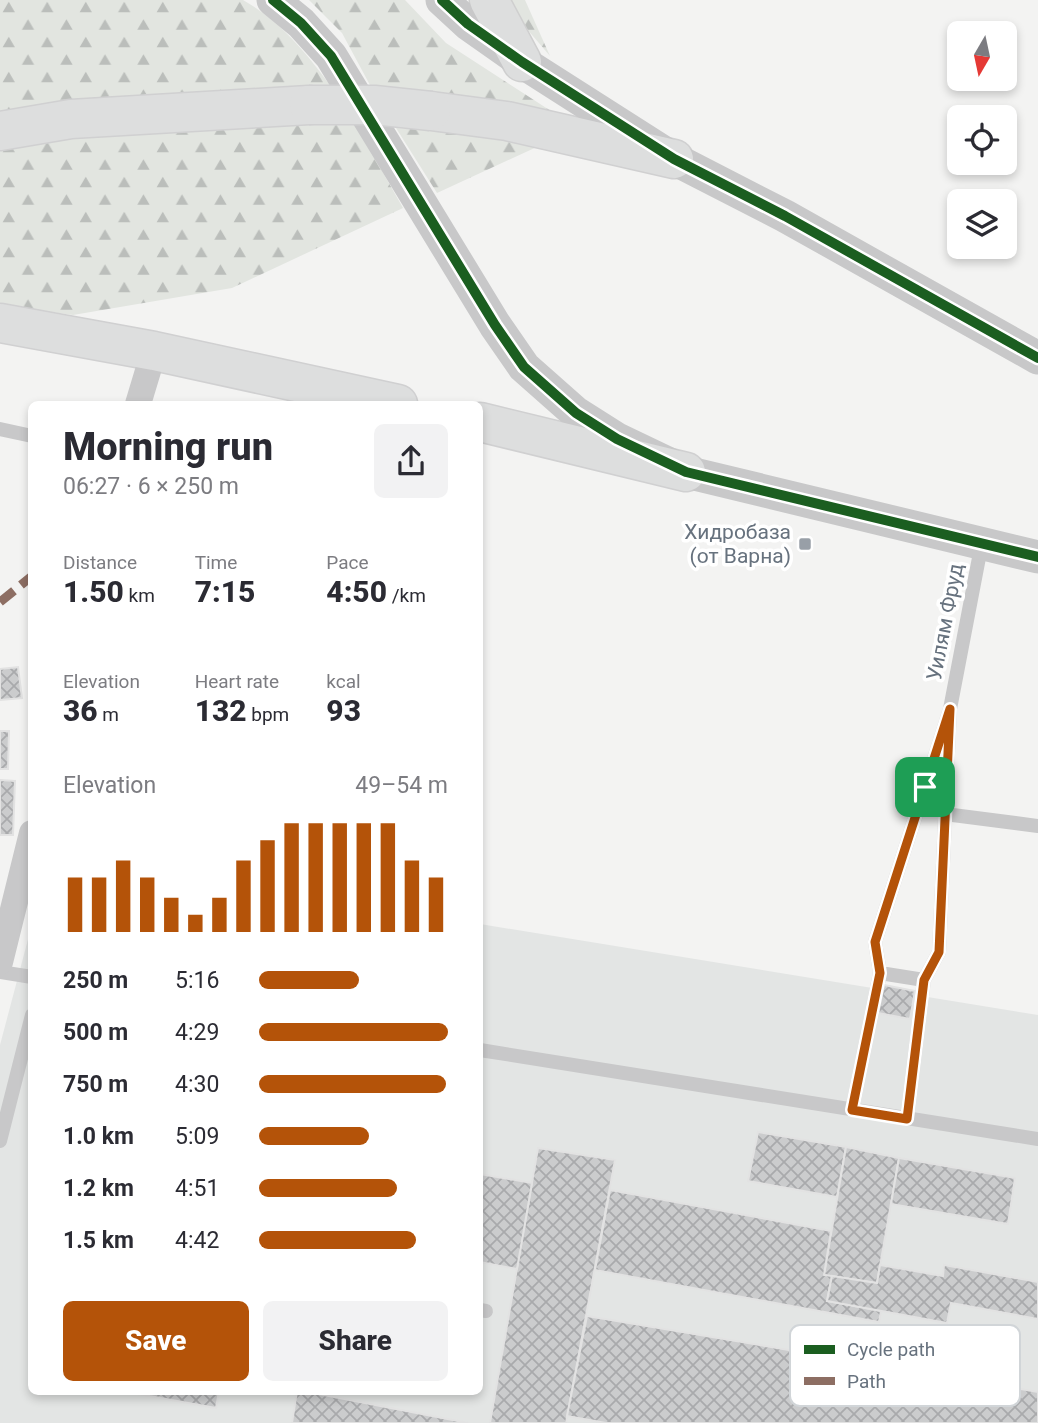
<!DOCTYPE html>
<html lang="en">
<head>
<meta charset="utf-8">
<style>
	body { margin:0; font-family:Roboto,sans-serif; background:#f2f2f3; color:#2b2b33; height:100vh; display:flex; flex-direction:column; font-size:26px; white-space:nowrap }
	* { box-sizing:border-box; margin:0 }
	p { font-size:23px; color:#7c7c81 }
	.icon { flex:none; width:38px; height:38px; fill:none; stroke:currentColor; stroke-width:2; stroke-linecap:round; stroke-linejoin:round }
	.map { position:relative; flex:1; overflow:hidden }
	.side { position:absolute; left:28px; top:401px; width:455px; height:994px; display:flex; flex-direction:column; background:#fff; border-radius:10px; box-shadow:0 4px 10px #0003 }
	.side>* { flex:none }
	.needle { width:46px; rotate:189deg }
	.fabs { position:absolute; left:947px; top:21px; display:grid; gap:14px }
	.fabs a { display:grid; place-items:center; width:70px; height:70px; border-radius:10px; background:#fff; box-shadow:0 4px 10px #0003; font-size:35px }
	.pin { position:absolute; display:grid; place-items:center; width:60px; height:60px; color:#fff; margin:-30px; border-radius:14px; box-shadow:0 4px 10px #0006 }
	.round { display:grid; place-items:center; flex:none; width:74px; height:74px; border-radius:10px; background:#f2f2f3 }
	.overview { display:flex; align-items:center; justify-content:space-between; height:119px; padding:0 35px }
	h1 { font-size:38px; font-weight:800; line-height:52px }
	.stats { display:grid; grid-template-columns:repeat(3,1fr); gap:10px; height:119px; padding:7px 35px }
	.stats div { display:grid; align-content:center }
	.stats b { font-size:30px; font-weight:800 }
	.stats small { font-size:19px; font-weight:400 }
	.stats p { font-size:19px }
	.chart { height:196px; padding:14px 35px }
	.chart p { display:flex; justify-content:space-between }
	.chart svg { width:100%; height:126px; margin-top:7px; stroke:#b45309; stroke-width:6 }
	.cta { display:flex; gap:14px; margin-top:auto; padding:14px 35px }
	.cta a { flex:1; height:80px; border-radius:10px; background:#b45309; color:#fff; font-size:28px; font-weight:800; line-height:80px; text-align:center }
	.cta a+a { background:#f2f2f3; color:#2b2b33 }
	ul { padding:0 35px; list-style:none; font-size:23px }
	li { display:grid; grid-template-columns:112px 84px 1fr; align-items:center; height:52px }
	li i { height:18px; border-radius:9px; background:#b45309 }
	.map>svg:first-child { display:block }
	.built { fill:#e3e5e4 }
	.forest { fill:url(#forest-firs) }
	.building { fill:url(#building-cross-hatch); stroke:#e2e2e2; stroke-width:2 }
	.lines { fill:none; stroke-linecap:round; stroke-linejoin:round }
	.primary-casing { stroke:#d0d0d1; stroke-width:41 }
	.motorway-casing { stroke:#cfcfcf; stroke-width:41 }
	.service { stroke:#c8c8c9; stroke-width:14 }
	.minor { stroke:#c8c8c9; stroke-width:26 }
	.tertiary { stroke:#c8c8c9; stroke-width:33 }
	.primary { stroke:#dddede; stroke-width:38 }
	.motorway { stroke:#dddede; stroke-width:38 }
	.primary-bridge-casing { stroke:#d0d0d1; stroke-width:41; stroke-linecap:butt }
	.primary-bridge { stroke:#dddede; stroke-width:38 }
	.quiet { stroke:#8d6e63; stroke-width:9; stroke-dasharray:18 9; stroke-linecap:butt }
	.cycleway-casing { stroke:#fff; stroke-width:15 }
	.cycleway { stroke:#1b5e20; stroke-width:10 }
	.route-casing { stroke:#fff; stroke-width:14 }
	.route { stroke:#b45309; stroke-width:9 }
	.poi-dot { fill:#989fa7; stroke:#fff; stroke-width:2.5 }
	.labels { text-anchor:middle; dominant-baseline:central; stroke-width:7; stroke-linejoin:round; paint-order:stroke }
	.poi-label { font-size:21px; fill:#67727e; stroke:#fff; text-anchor:end }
	.street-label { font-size:21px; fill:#67727e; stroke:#fff }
	.key { fill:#fff; stroke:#d1d5d8; stroke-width:2 }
	.key-label { font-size:19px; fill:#67727e }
</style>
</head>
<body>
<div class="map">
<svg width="1038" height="1423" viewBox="0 0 1038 1423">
	<defs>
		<pattern id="forest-firs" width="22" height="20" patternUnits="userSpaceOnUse" patternTransform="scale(1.75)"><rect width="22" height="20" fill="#e2e5e0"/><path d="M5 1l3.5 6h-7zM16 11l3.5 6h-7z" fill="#bbbebb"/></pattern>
		<pattern id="building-cross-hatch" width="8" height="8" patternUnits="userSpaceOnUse" patternTransform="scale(1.75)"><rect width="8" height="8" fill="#cbcccd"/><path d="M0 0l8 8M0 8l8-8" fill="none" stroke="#a9aaac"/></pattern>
	</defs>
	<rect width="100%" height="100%" fill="#f3f3f2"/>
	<path class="built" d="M480,924l558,91v408h-1038v-378l31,-117 1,463h448z"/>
	<g class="forest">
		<path d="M0,0h243c39,22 64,54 90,89l-220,8 -113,19z"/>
		<path d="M309,0h96l41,43 122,79 -197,-35 -29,-54z"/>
		<path d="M506,0h19l25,56 -41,-48z"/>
		<path d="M270,120l86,5 47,83 -171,80 -159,27 -73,-10v-159l85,-12z"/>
		<path d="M396,128l70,4 73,14 -102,47z"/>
	</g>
	<g class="building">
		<path d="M18,667l4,31 -22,2v-31z"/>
		<path d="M0,731h9l-1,38h-8z"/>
		<path d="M0,780l15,1 -2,54h-13z"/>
		<path d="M884,985l31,6 -5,28 -32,-6z"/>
		<path d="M758,1132l88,15 -9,50 -89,-16z"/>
		<path d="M846,1147l53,11 -22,125 -53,-8z"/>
		<path d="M538,1148l77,12 -49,263h-76z"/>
		<path d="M899,1158l116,20 -7,46 -117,-20z"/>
		<path d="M480,1174l52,9 -15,86 -37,-7z"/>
		<path d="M610,1190l221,41 -7,44 8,1 -5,25 54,10 -2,11 -284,-52z"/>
		<path d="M880,1265l63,11 1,-11 94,17v37l-87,-16 -4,20 -120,-22 5,-25 45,7z"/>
		<path d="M587,1316l451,76v31h-432l-39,-7z"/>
		<path d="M122,1391h97l-3,17z"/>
		<path d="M297,1391h6l165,32h-176z"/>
	</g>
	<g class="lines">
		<defs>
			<g id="primary">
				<path d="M431,111l76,10 167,38"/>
				<path d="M0,131l71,-12 238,-14"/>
				<path d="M0,323l154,28 244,53"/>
				<path d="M480,422l206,50"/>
			</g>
			<path id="motorway" d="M489,0l33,62"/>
		</defs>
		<use href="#primary" class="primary-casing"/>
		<use href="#motorway" class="motorway-casing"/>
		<g class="service">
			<path d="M0,429l32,7"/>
			<path d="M950,709l-11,243 -15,28 -44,-7 -5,-31 75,-233 32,-167"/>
			<path d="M945,814l93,12"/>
			<path d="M0,972l32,5"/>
			<path d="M480,1050l558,89"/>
			<path d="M852,1110l28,-137"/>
			<path d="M907,1119l17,-139"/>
			<path d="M0,1141l32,-126"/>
			<path d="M480,1310l6,1"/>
		</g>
		<g class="minor">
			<path d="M138,404l16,-53"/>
			<path d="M0,962l32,-129"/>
		</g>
		<g class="tertiary">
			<path d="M273,0l28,23 30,33 164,269 29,42 52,46 41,26 69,33 352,85"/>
			<path d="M442,0l26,24 54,38 152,97 111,57 253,142"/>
		</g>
		<use href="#primary" class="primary"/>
		<use href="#motorway" class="motorway"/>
		<defs>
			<path id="primary-bridge" d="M309,105h65l57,6"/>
		</defs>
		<use href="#primary-bridge" class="primary-bridge-casing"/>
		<use href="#primary-bridge" class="primary-bridge"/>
		<path class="quiet" d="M0,602l32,-26"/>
		<defs>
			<g id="cycleway">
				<path d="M273,0l28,23 30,33 164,269 29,42 52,46 41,26 69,33 352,85"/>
				<path d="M442,0l26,24 54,38 152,97 111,57 253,142"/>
			</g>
		</defs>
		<use href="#cycleway" class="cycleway-casing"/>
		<use href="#cycleway" class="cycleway"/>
	</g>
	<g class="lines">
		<defs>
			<path id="route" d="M950,709l-11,243 -15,28 -17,139 -55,-9 28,-137 -5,-31z"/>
		</defs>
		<use href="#route" class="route-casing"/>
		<use href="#route" class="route"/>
	</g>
	<rect class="poi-dot" x="798" y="537" width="14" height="14" rx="3.5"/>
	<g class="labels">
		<g class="poi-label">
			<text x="791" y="532">Хидробаза<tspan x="791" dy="24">(от Варна)</tspan></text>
		</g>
		<g class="street-label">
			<text transform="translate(945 622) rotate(-79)">Уилям Фруд</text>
		</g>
	</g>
	<rect x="790" y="1325" width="230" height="81" rx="10" class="key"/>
	<rect x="804" y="1345" width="31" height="9" fill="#1b5e20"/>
	<rect x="804" y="1377" width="31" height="8" fill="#8d6e63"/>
	<g class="key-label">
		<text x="847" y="1356">Cycle path</text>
		<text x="847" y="1388">Path</text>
	</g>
</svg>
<div class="fabs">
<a><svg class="needle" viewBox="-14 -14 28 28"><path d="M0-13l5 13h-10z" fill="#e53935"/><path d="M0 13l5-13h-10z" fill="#7c7c81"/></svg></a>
<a><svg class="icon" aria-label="locate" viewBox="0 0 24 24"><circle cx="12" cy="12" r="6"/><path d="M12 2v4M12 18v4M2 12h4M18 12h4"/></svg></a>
<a><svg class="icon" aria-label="layers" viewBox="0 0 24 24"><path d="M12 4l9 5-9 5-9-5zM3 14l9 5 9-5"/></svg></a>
</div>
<div class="pin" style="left:925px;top:787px;background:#1e9e55"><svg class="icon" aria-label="arrive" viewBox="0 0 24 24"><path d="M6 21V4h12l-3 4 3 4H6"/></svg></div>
<section class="side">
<div class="overview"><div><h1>Morning run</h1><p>06:27 · 6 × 250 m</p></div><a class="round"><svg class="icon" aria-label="share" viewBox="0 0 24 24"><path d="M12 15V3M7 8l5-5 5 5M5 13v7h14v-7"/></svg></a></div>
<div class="stats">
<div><p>Distance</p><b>1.50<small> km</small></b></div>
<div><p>Time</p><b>7:15</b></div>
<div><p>Pace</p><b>4:50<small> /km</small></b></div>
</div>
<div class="stats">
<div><p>Elevation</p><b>36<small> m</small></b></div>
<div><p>Heart rate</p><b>132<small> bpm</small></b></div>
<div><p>kcal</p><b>93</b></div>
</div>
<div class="chart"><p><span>Elevation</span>49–54 m</p>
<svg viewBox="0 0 160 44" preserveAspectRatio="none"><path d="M5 44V25M15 44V25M25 44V19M35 44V25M45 44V32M55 44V38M65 44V32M75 44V19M85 44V12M95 44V6M105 44V6M115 44V6M125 44V6M135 44V6M145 44V19M155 44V25"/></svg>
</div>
<ul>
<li><b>250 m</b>5:16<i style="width:53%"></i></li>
<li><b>500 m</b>4:29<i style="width:100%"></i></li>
<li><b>750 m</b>4:30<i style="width:99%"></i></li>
<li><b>1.0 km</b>5:09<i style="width:58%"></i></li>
<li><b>1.2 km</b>4:51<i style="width:73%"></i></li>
<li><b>1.5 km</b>4:42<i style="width:83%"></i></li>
</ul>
<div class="cta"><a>Save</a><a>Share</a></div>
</section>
</div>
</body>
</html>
